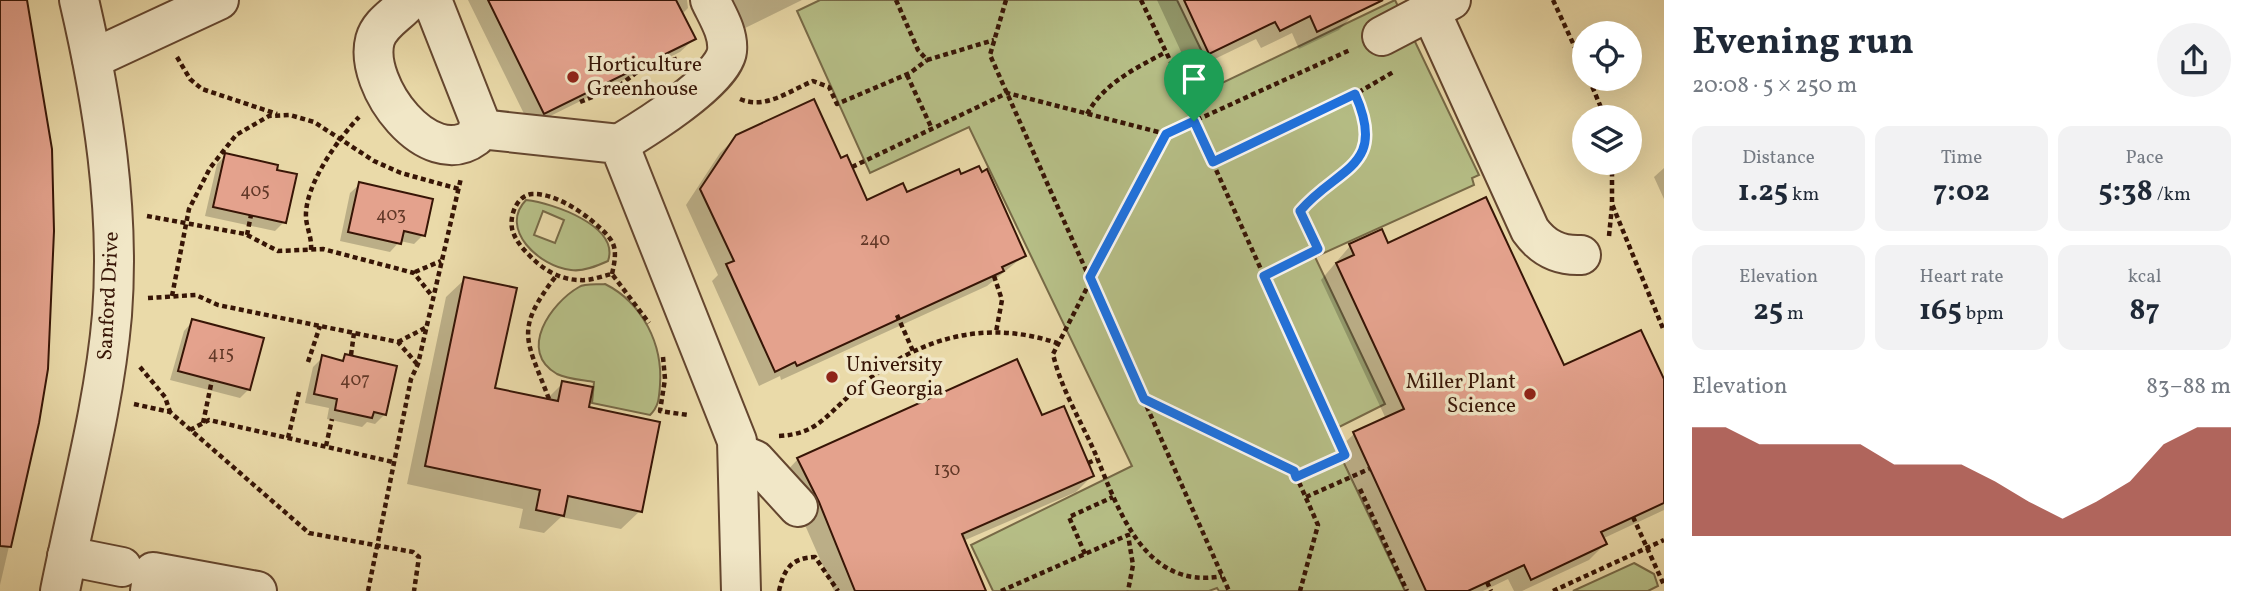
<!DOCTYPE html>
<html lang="en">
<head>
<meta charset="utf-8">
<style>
	body { margin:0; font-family:Vollkorn,serif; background:#f2f2f3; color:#1f2937; height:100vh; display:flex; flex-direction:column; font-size:26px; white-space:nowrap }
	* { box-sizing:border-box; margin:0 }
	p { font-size:23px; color:#747a83 }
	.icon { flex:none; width:38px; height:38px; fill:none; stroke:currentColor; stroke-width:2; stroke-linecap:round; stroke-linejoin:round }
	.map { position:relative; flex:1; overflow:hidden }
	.details { display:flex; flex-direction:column; background:#fff; width:595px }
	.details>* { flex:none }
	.tools { position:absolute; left:1572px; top:21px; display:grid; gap:14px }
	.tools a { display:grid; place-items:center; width:70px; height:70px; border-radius:50%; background:#fff; box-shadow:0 7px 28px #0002; font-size:35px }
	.pin { position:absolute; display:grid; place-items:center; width:60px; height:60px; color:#fff; margin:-72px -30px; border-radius:50% 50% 50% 0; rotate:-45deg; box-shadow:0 0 7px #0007 }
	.pin .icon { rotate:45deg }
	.round { display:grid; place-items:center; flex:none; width:74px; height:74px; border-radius:37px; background:#f2f2f3 }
	.overview { display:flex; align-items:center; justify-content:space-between; height:119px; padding:0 28px }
	h1 { font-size:38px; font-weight:700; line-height:52px }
	.metrics { display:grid; grid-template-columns:repeat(3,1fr); gap:10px; height:119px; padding:7px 28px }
	.metrics div { display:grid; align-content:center; border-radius:14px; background:#f2f2f3; text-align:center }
	.metrics b { font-size:30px; font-weight:700 }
	.metrics small { font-size:19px; font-weight:400 }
	.metrics p { font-size:19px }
	.chart { height:196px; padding:14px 28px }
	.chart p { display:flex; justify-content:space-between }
	.chart svg { width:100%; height:126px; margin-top:7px; fill:#8f2418; opacity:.7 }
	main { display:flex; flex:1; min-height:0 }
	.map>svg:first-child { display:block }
	.green { fill:#b7c088; stroke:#776a47; stroke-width:2; fill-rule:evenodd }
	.shadow { fill:#0003 }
	.building { fill:#e4a28d; stroke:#371506; stroke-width:2 }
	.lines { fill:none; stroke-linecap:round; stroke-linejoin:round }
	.minor-casing { stroke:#64462f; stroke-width:42 }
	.path { stroke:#371506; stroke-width:4.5; stroke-dasharray:5 3.5; stroke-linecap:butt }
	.minor { stroke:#f1e7c7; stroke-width:38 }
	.route-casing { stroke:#fff; stroke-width:14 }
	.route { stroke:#1a73e8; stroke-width:9 }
	.poi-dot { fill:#8f2418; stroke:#f1e7c7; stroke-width:2.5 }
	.labels { text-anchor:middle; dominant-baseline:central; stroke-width:7; stroke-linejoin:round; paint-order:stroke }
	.number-label { font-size:18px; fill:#623828 }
	.poi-label { font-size:21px; fill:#371506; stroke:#f1e7c7; text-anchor:start }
	.street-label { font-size:21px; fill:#371506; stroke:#f1e7c7 }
</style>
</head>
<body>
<main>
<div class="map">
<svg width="1664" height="591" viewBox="0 0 1664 591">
	<rect width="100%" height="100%" fill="#eadaa9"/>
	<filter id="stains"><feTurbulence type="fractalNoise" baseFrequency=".00286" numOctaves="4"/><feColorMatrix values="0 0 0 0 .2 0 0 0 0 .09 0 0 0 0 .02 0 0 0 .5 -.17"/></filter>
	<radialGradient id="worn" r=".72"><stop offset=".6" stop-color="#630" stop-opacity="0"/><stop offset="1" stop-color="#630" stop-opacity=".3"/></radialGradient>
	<g class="green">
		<path d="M820,0h357l41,85 177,-85 84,175 -7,3 2,7 -159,72 70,147 -56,28 76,159h-186l-2,-3 -8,3h-216l-22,-46 161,-79 -163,-339 -99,46 -73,-162z"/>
		<path d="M526,200c27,3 94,26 82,61 -11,5 -25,11 -37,9 -31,-3 -73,-41 -45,-70zM543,211l21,9 -9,23 -21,-8z"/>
		<path d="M605,284c38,19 58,61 55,101 -1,13 -1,21 -10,30l-58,-12 2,-21c-11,-2 -27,-3 -37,-8 -40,-23 -6,-71 22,-87 6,-4 18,-2 26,-3z"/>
		<path d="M1634,563l20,11 4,12 -10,5h-75z"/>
	</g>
	<g class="shadow">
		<path d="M0,0h25l13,422 -38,163z"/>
		<path d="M468,0h219l1,8 -6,6 12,25 -14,13 -150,74z"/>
		<path d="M726,0h76l-61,30z"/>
		<path d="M1157,0h195l5,11 -18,19 -40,19 -7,-16 -31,15 -5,-9 -66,32z"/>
		<path d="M737,136l103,24 26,42 40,-8 118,62 -37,30 -206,94 -1,-4 -21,10 -47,-105 6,-6 -32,-70 34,-52z"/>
		<path d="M226,155l58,67 -9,9 -70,-15 12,-52z"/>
		<path d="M1664,168v31l-10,-22z"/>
		<path d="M360,184l63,51 -9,9 -14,-3 -10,11 -50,-11 10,-48z"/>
		<path d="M1387,245l176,123 101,16v126l-62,29 3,5 -16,16 -67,31h-8l-6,-12 -25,12h-79l-66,-142 16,-15 32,-15 -65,-139 29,-34z"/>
		<path d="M465,279l28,110 53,11 17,-17 24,26 53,102 -19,18 -60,-12 -17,16 -25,-5 4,-19 -116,-25 39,-187z"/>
		<path d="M193,321l56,68 -9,9 -70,-18 14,-49z"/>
		<path d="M346,356l38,59 -9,9 -8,-2 -5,5 -35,-8 2,-11 -24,-5 8,-36 10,-10 17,5z"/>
		<path d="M1041,417l51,59 -16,16 -113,49 22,50h-151l-51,-116 15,-16z"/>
	</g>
	<g class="building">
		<path d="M0,0h27l25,149 2,82 -6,138 -9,54 -28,124 -11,-1z"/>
		<path d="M488,0h188l20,39 -152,75z"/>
		<path d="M1184,0h199l-66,32 -7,-16 -30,15 -5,-9 -66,32z"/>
		<path d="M814,99l27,59 6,-3 20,45 36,-17 4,9 52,-23 2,5 18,-8 3,6 5,-3 39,87 -24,11 2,4 -207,95 -2,-4 -20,10 -49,-108 8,-3 -34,-72 36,-54z"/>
		<path d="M225,153l53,12 -1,5 20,4 -11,49 -73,-16z"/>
		<path d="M359,182l74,17 -8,37 -21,-5 -3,13 -53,-12z"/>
		<path d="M1486,197l78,168 77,-35 23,49v124l-63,29 6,12 -76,36 -7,-15 -56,26h-42l-73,-159 51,-23 -68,-146 18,-8 -5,-11 33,-15 6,14z"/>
		<path d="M464,277l53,11 -22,100 63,13 4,-20 31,6 -4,20 71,15 -18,90 -74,-16 -4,20 -28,-6 4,-20 -115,-24z"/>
		<path d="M192,319l72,19 -14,52 -72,-19z"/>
		<path d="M345,354l52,12 -11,49 -12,-3 -2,6 -37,-8 2,-11 -23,-5 8,-39 21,6z"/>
		<path d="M1017,359l25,56 22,-9 30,70 -132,58 24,57h-131l-36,-89 -22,-44z"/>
	</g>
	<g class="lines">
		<defs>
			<g id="minor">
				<path d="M410,0c-11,14 -30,22 -35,40 -12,45 53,132 100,97l5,-15 -48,-122"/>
				<path d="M1430,10l100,220c13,18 29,26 51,25"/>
				<path d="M1382,36l69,-36"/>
				<path d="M92,59l127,-59"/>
				<path d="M480,129l139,15 118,297 4,150"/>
				<path d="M619,144c25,-15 105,-64 108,-93 2,-18 -10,-36 -17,-51"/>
				<path d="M738,453l17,7 43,47"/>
				<path d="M67,556l55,11"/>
				<path d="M60,591c18,-91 44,-183 52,-276 8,-105 -9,-212 -33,-315"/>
				<path d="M150,591l3,-19 104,19"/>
			</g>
		</defs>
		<use href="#minor" class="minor-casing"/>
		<g class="path">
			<path d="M896,0l22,50 9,10 67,-20"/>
			<path d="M1006,0l-16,55 239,536"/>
			<path d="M1141,0l53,110v11l154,341"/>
			<path d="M1553,0l31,67"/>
			<path d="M177,57l13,22 12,10 75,25"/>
			<path d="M907,75l25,54"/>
			<path d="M1589,79l16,38"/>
			<path d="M740,99c25,11 49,-8 73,-18l16,6 8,17 73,-31 17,-13"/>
			<path d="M580,102l39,-16 18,-14 42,-14"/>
			<path d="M1087,114c17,-31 49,-46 79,-62"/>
			<path d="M1166,134l184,-84"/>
			<path d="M1213,162l122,-56 60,-35"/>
			<path d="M1612,163v41l52,127"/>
			<path d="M852,167l155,-74 159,41 -113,220c8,35 28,67 42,99 23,55 49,138 127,123"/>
			<path d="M147,216l98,18 33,17 45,-2 91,24 18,23"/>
			<path d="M247,235l4,-20"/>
			<path d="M1609,236l3,-30"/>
			<path d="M311,250c1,-12 -4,-21 -5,-32 -2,-32 32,-79 53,-101"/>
			<path d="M415,272l26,-11"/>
			<path d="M612,274c7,-30 2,-34 -21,-54 -15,-12 -39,-27 -59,-26 -16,1 -24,25 -19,38 4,11 11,18 19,26 12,12 29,22 48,22 10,1 22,-4 32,-6l37,49"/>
			<path d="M994,276l8,24 -6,32"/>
			<path d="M1264,276l54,-27 -18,-38c37,-43 88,-44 55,-116"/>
			<path d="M172,296l17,-87 21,-41 26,-33 33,-19 21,-1 24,7 60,39 27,12 58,16"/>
			<path d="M148,298l48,-3 22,10 180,37 19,22"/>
			<path d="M897,315l16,36"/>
			<path d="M398,342l27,-14"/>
			<path d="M351,355l3,-22"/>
			<path d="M663,357l2,22 -5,32 28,4"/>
			<path d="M308,362l12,-36"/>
			<path d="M140,367l25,30 5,15"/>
			<path d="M549,399c-23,-61 -35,-68 7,-123"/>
			<path d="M1144,400l150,71 24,54 -18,66"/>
			<path d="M134,404l36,8 139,121 104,19 6,5 -5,34"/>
			<path d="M203,423l9,-43"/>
			<path d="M190,430l19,-10 184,42"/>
			<path d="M779,436c37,-2 46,-19 71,-41 60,-54 129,-78 207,-52"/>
			<path d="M288,438l11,-46"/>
			<path d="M326,446l6,-27"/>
			<path d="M1088,463l9,-4"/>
			<path d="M1296,477l49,-22"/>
			<path d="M1360,489l47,102"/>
			<path d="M1306,497l63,-28"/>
			<path d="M1633,517l31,68"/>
			<path d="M1085,554l-16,-37 44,-20"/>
			<path d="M1487,582l4,9"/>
			<path d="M368,591l43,-212 7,-15 43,-186"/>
			<path d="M779,591c5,-22 12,-33 36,-34l23,34"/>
			<path d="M1001,591l127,-56 5,30 -5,26"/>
			<path d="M1553,591l111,-51"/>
		</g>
		<use href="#minor" class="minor"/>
	</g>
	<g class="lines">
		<defs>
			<path id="route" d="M1355,94c33,74 -18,73 -55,117l18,38 -54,27 81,179 -49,22 -2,-6 -150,-72 -54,-122 76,-143 28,-13 19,41z"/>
		</defs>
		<use href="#route" class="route-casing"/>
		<use href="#route" class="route"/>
	</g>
	<g class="poi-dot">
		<circle cx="573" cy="77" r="7"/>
		<circle cx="832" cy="377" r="7"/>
		<circle cx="1530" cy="394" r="7"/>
	</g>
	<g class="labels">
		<g class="number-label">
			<text x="255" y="191">405</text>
			<text x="391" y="215">403</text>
			<text x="875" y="240">240</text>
			<text x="221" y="354">415</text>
			<text x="355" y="380">407</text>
			<text x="947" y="470">130</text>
		</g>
		<g class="poi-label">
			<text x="587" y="65">Horticulture<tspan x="587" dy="24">Greenhouse</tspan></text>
			<text x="846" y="365">University<tspan x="846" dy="24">of Georgia</tspan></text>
			<text x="1516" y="382" text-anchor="end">Miller Plant<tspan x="1516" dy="24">Science</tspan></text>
		</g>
		<g class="street-label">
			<text transform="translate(109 296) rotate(-87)">Sanford Drive</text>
		</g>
	</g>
	<rect width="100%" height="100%" filter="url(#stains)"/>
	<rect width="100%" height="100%" fill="url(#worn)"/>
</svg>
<div class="tools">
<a><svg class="icon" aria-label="locate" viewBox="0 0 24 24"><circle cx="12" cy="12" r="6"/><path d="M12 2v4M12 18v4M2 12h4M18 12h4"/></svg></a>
<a><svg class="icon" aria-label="layers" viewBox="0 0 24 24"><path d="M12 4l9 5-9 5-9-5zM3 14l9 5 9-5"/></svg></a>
</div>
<div class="pin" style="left:1194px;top:121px;background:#1e9e55"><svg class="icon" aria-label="arrive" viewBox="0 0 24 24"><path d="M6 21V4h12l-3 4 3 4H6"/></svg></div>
</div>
<section class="details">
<div class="overview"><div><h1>Evening run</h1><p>20:08 · 5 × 250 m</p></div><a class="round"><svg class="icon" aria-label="share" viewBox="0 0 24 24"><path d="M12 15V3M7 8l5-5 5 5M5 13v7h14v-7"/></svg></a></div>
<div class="metrics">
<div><p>Distance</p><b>1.25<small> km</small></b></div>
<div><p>Time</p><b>7:02</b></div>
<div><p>Pace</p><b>5:38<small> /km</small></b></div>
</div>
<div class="metrics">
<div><p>Elevation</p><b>25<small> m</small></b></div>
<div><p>Heart rate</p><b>165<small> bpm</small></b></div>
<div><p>kcal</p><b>87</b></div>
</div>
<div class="chart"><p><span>Elevation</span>83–88 m</p>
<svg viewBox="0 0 160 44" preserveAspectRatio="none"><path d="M0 44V6L10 6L20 12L30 12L40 12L50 12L60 19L70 19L80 19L90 25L100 32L110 38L120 32L130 25L140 12L150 6L160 6V44z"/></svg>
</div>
</section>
</main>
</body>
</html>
